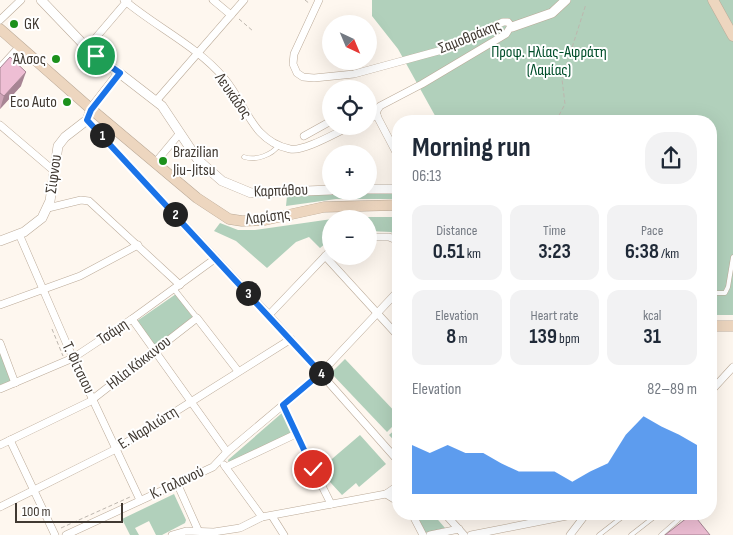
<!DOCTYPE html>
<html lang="en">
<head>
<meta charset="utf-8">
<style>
	body { margin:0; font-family:"Sofia Sans Condensed",sans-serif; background:#f2f2f3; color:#1f2937; height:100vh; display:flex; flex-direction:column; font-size:19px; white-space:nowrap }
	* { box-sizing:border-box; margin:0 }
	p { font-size:16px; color:#747a83 }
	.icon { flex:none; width:28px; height:28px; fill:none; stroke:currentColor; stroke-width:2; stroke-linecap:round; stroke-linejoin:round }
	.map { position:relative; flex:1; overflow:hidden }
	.side { position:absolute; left:392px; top:115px; width:325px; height:405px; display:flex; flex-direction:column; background:#fff; border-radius:20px; box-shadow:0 5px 20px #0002 }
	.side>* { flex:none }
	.needle { width:32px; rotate:136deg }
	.buttons { position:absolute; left:322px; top:15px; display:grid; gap:10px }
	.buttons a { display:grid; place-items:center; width:55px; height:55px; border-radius:50%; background:#fff; box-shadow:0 5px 20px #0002; font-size:25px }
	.scale { position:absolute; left:15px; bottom:12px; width:108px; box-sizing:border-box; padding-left:5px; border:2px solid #403932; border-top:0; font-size:14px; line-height:18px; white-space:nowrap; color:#403932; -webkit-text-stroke:4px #fff; paint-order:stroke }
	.pin { position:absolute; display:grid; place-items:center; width:42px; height:42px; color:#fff; margin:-21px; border:2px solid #fff; border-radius:50%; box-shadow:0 1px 5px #0007 }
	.km { position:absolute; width:25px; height:25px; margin:-12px; border-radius:50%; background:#222; color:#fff; font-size:14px; line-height:25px; text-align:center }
	.round { display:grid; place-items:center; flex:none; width:52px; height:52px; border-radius:20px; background:#f2f2f3 }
	.head { display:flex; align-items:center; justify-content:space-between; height:85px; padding:0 20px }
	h1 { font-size:28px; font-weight:700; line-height:38px }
	.figures { display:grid; grid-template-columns:repeat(3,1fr); gap:8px; height:85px; padding:5px 20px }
	.figures div { display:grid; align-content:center; border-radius:12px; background:#f2f2f3; text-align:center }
	.figures b { font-size:21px; font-weight:700 }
	.figures small { font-size:14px; font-weight:400 }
	.figures p { font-size:14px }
	.chart { height:140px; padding:10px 20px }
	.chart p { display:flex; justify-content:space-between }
	.chart svg { width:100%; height:90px; margin-top:5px; fill:#1a73e8; opacity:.7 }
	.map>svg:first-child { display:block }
	.green { fill:#b1d0bb }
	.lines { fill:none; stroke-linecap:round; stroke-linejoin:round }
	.service-casing { stroke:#bbaa98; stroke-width:5 }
	.pedestrian-casing { stroke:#bbaa98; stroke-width:6 }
	.minor-casing { stroke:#bbaa98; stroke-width:8 }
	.tertiary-casing { stroke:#bbaa98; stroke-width:10 }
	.secondary-casing { stroke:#bbaa98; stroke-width:11 }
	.path { stroke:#bdb6ae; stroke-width:1; stroke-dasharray:4 2.5; stroke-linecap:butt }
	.service { stroke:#fff; stroke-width:4 }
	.pedestrian { stroke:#fff; stroke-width:5 }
	.minor { stroke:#fff; stroke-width:7 }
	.tertiary { stroke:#fff; stroke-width:9 }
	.secondary { stroke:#edd6bf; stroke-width:10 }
	.wall { fill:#cda3b6 }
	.shaded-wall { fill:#a78594 }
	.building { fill:#eebed4; stroke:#a78594 }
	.route-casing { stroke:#fff; stroke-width:10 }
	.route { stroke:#1a73e8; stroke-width:6 }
	.poi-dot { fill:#1c911c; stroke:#fff; stroke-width:2 }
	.labels { text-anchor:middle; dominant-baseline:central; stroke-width:4; stroke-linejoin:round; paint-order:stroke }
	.poi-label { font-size:16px; fill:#403932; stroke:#fff; text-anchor:start }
	.street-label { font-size:16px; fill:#403932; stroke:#fff }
	.park-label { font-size:16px; fill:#004e2a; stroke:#fff }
</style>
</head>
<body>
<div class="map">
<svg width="733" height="535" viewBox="0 0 733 535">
	<rect width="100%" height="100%" fill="#fef7ef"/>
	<g class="green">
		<path d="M372,0h361v315h-22v-194h-273l-40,-72 -26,-33z"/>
		<path d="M345,193l54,1v5h-63l-50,7 1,-10z"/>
		<path d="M346,217h53v21l-8,-6 -22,-1v-12h-38v20l-11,9 -11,-11 -13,5 -29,26 -31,-27 -22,-10 6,-8 18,7h17z"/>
		<path d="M176,294l18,25 -38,28 -19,-26z"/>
		<path d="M0,351l11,30 -11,4z"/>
		<path d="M345,359l54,57v4l-12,12 -56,-59z"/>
		<path d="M282,413h2l8,16 -3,6 -60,28 -1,-3z"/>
		<path d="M399,426v20l-10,-11z"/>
		<path d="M360,435l26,29 -27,23 -3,-4 -14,12 -23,-25z"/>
		<path d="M174,494l12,26 -1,3 -23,12h-6l-7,-14 -14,7 4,7h-9l-8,-16z"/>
		<path d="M415,514h18l12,14 -21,5z"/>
	</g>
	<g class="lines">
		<defs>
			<g id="service">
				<path d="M244,157c12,4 28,-2 35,-12"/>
				<path d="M711,293h14l3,-6 5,-30"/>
				<path d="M599,535l27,-21"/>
				<path d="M631,535l27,-21"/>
				<path d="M661,535l17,-15 1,-6"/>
			</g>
			<path id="pedestrian" d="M174,289l23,29"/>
			<g id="minor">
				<path d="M124,0c32,27 73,46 100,78 22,25 27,63 66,71 14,3 47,-17 61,-23"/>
				<path d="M213,0l18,15"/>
				<path d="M319,0l-25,54 -1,10 4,9 6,4 11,1 40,-4 99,-27 50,-25h5l3,4 -5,8 -84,50 -42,22 -4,6 2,6 21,40"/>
				<path d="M0,20l21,-20"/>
				<path d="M87,48l41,-48"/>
				<path d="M0,68l20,-22"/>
				<path d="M156,101l88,-101"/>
				<path d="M369,111l7,1"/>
				<path d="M369,119l8,-4"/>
				<path d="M87,120l182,195 130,147"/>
				<path d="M0,125l54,46"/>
				<path d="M304,136l27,-15"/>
				<path d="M155,163l25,-30"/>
				<path d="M48,208l33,-8 8,1 91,84"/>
				<path d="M19,234l49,113 72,153"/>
				<path d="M369,237h20l10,4"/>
				<path d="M325,256l74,81"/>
				<path d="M0,305l80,-29 58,-31"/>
				<path d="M269,315l62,-65"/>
				<path d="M132,319l95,133"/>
				<path d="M0,343l15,40"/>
				<path d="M0,389l73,-31 59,-39 84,-61"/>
				<path d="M711,391l22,-24"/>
				<path d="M283,405l13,29"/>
				<path d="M10,440l45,95"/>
				<path d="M0,445l89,-43 108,-84 41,53"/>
				<path d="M224,465l38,52"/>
				<path d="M226,467l70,-33 35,70"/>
				<path d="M177,483l21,47"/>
				<path d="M386,494l13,8"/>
				<path d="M0,507l116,-58 175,-110"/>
				<path d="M412,514l11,21"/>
				<path d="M445,514l19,21"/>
				<path d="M272,516l12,19"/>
				<path d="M66,535l147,-68 14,-15 94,-79 78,-83"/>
				<path d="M172,535l14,-4 28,1 26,-4 22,-11 124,-23 13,-9"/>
				<path d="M430,535l29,-6"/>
				<path d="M471,535l106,-21"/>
				<path d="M570,535l16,-21"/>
			</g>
			<g id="tertiary">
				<path d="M41,0l46,48 75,58 36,54 24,21 29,12 80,-3"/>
				<path d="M512,27l40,-14 14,-13"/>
				<path d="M369,189h30"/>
				<path d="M0,241l24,-9 18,-14 8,-17 8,-55 7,-9 22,-17 4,-11 28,-36"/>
			</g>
			<g id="secondary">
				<path d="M713,0l20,36"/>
				<path d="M0,29l91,80 106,89 32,21 13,2 23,-1 59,-13 75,-2"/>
				<path d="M711,326h22"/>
			</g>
		</defs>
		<use href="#service" class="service-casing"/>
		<use href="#pedestrian" class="pedestrian-casing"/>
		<use href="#minor" class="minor-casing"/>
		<use href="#tertiary" class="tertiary-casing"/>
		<use href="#secondary" class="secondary-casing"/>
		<g class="path">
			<path d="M305,0l5,4"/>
			<path d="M239,19l14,12"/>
			<path d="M556,121l9,-17 -3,-25 24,-75"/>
			<path d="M52,329l11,27"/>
			<path d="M61,528l69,-31"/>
		</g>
		<use href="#service" class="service"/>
		<use href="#pedestrian" class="pedestrian"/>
		<use href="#minor" class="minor"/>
		<use href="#tertiary" class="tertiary"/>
		<use href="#secondary" class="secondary"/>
	</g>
	<path class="wall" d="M0,68l21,18 -21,23z"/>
	<path class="shaded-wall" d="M26,72l-5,14 -21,23 4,-13z"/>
	<g class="building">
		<path d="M10,57l16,15 -22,24 -4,-3v-25z"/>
		<path d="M692,514h1l17,21h-45z"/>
	</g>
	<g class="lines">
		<defs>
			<path id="route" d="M96,56l24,17 -29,37 -4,10 234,253 -38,32 30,64"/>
		</defs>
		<use href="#route" class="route-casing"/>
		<use href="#route" class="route"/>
	</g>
	<g class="poi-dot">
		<circle cx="14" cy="24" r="5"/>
		<circle cx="56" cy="59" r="5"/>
		<circle cx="67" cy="102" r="5"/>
		<circle cx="163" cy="161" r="5"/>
	</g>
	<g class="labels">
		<g class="poi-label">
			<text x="24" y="24">GK</text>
			<text x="46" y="59" text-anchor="end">Άλσος</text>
			<text x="57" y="102" text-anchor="end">Eco Auto</text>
			<text x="173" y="152">Brazilian<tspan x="173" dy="18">Jiu-Jitsu</tspan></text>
		</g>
		<g class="street-label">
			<text transform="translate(470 37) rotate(-22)">Σαμοθράκης</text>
			<text transform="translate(233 96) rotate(55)">Λευκάδος</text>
			<text transform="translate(54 174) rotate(-82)">Σίφνου</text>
			<text transform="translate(281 191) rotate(-2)">Καρπάθου</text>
			<text transform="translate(268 217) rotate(-7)">Λαρίσης</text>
			<text transform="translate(113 332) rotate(-34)">Τσάμη</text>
			<text transform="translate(139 363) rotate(-38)">Ηλία Κόκκινου</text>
			<text transform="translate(78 368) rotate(64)">Τ. Φίτσιου</text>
			<text transform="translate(148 428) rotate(-32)">Ε. Ναρλιώτη</text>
			<text transform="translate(177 483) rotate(-25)">Κ. Γαλανού</text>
		</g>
		<g class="park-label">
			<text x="549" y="52">Προφ. Ηλίας-Αφράτη<tspan x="549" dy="18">(Λαμίας)</tspan></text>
		</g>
	</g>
</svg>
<div class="buttons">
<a><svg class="needle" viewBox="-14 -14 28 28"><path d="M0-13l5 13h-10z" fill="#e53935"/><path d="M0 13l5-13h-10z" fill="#747a83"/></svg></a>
<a><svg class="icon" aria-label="locate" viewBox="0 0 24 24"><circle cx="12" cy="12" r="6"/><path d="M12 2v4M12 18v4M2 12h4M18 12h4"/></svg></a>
<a>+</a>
<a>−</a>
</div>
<div class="scale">100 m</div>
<div class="pin" style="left:96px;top:56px;background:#1e9e55"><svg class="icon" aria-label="arrive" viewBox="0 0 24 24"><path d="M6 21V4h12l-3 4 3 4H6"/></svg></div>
<div class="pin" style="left:313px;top:469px;background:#d93025"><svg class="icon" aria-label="check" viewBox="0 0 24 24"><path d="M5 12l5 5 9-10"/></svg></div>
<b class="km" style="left:102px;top:135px">1</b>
<b class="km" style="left:175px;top:214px">2</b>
<b class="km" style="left:248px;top:293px">3</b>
<b class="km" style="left:321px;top:373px">4</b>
<section class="side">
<div class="head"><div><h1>Morning run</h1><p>06:13</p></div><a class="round"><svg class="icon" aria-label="share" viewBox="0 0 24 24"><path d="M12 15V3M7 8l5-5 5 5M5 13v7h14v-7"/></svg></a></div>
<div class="figures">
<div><p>Distance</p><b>0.51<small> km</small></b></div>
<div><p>Time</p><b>3:23</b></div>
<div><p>Pace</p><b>6:38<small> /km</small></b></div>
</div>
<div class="figures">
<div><p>Elevation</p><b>8<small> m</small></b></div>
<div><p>Heart rate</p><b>139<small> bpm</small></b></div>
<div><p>kcal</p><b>31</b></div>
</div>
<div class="chart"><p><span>Elevation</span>82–89 m</p>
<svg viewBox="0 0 160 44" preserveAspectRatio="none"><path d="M0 44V20L10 24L20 20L30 24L40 24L50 29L60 33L70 33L80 33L90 38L100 33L110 29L120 15L130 6L140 11L150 15L160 20V44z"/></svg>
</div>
</section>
</div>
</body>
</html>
